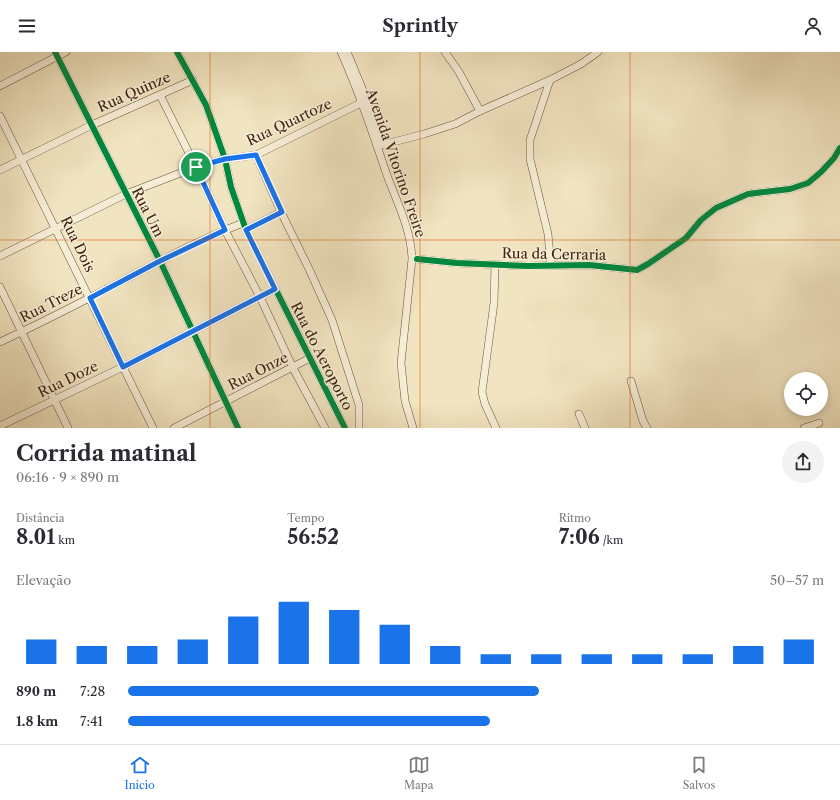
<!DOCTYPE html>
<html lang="pt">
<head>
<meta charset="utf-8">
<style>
	body { margin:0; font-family:"Libre Caslon Text",serif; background:#f2f2f3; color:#2b2b33; height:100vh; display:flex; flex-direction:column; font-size:15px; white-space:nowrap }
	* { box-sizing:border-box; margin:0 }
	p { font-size:13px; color:#7c7c81 }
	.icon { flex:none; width:22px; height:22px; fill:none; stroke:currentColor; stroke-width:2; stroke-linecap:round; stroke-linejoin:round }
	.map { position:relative; height:376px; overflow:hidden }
	.panel { display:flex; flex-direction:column; background:#fff; flex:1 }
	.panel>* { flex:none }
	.tools { position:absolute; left:784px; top:320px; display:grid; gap:8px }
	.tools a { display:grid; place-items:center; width:44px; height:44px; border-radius:50%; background:#fff; box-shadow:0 2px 10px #0003; font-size:20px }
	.pin { position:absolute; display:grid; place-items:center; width:34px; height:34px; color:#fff; margin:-17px; border:2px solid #fff; border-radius:50%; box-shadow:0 1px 4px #0007 }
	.round { display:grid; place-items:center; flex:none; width:42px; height:42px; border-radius:21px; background:#f2f2f3 }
	.overview { display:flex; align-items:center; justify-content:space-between; height:68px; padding:0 16px }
	h1 { font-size:22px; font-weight:800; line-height:30px }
	.figures { display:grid; grid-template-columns:repeat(3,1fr); gap:6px; height:68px; padding:4px 16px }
	.figures div { display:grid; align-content:center }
	.figures b { font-size:20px; font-weight:800 }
	.figures small { font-size:11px; font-weight:400 }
	.figures p { font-size:11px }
	.chart { height:112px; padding:8px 16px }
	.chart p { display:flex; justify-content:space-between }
	.chart svg { width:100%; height:72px; margin-top:4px; stroke:#1a73e8; stroke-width:6 }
	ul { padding:0 16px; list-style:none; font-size:13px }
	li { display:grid; grid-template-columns:64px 48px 1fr; align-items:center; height:30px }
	li i { height:10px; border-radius:5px; background:#1a73e8 }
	header { display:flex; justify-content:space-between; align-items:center; height:52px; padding:0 16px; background:#fff; font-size:18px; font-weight:800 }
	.dock { display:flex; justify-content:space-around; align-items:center; height:56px; border-top:1px solid #e1e1e2; background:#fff; font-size:11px; color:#7c7c81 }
	.dock a { display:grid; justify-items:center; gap:2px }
	.dock .selected { color:#1a73e8 }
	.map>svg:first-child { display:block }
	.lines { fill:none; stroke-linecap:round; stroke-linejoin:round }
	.minor-casing { stroke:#6c5339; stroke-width:8 }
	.minor { stroke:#f6edd6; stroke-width:7 }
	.cycleway-casing { stroke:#f6edd6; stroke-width:8 }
	.cycleway { stroke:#00873e; stroke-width:6 }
	.route-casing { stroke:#fff; stroke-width:8 }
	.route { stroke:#1a73e8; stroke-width:5 }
	.grid { fill:none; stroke:#e0560c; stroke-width:1; stroke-opacity:0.55 }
	.labels { text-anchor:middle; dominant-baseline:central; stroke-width:3; stroke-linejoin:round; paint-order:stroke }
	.street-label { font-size:14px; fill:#40230c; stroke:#f6edd6 }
</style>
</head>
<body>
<header><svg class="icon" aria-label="menu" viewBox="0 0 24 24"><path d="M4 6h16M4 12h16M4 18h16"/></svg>Sprintly<svg class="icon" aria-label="person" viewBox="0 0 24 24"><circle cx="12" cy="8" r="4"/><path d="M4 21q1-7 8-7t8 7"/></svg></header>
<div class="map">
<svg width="840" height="376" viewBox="0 0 840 376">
	<rect width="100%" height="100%" fill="#f1e4c0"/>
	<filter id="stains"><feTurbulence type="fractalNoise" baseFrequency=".005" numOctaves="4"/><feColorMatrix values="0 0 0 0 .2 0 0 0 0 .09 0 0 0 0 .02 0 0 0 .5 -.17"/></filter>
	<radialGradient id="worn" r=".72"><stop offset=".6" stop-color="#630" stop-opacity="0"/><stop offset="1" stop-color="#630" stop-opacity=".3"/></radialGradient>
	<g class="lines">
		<defs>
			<g id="minor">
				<path d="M55,0l105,209 78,167"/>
				<path d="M177,0l29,53 19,54 6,28 15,43 99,198"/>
				<path d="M341,0c19,41 32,83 47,126 10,26 23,52 24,81l-11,104 4,38 8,27"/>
				<path d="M347,0l20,48 14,42"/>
				<path d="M445,0l14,20 21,39"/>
				<path d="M550,28l-20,60v19l18,75 3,32"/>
				<path d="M0,34l66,-34"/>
				<path d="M160,43l36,72 29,63 35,67 33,71 32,60"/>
				<path d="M0,64l153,312"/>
				<path d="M382,93l42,-11 31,-10 25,-13 70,-31 31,-16 17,-12"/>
				<path d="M256,103l25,57 29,59 22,49 27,85v23"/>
				<path d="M0,118l92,-45 101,-45"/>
				<path d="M246,178l35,-18"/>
				<path d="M0,204l126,-62 70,-27 29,-8 31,-4 111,-55"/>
				<path d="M417,207l40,4 71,3 61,-1 48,5 11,-6 38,-26 15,-18 15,-12 32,-14 42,-5 18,-6 13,-11 13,-14 6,-10"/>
				<path d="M495,213l-1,38 -12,89 3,12 11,24"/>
				<path d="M0,235l68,141"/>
				<path d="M0,290c41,-19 82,-40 122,-61 40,-21 79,-42 121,-58"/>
				<path d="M631,329l12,40 4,7"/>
				<path d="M579,362l6,14"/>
				<path d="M0,374l123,-59 152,-78"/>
				<path d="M174,376l136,-70"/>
				<path d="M804,376l15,-5"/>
			</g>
		</defs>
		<use href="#minor" class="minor-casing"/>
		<use href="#minor" class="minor"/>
		<defs>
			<g id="cycleway">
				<path d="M55,0l105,209 78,167"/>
				<path d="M177,0l29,53 19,54 6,28 15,43 99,198"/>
				<path d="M417,207l40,4 71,3 61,-1 48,5 11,-6 38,-26 15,-18 15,-12 32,-14 42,-5 18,-6 13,-11 13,-14 6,-10"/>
			</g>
		</defs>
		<use href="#cycleway" class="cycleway-casing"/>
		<use href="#cycleway" class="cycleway"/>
	</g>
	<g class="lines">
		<defs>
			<path id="route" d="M256,103l26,57 -36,18 29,59 -152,78 -33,-69 70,-37 65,-31 -29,-63 29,-8z"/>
		</defs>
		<use href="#route" class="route-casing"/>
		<use href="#route" class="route"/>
	</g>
	<path class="grid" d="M210,0v376M420,0v376M630,0v376M0,188h840"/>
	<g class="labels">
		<g class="street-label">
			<text transform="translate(134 40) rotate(-24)">Rua Quinze</text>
			<text transform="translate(289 70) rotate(-25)">Rua Quartoze</text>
			<text transform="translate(396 111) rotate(71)">Avenida Vitorino Freire</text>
			<text transform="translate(148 160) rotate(63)">Rua Um</text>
			<text transform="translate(78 192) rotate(64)">Rua Dois</text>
			<text transform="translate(554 202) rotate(1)">Rua da Cerraria</text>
			<text transform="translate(51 251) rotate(-27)">Rua Treze</text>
			<text transform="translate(322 304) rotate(63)">Rua do Aeroporto</text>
			<text transform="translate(258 319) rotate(-27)">Rua Onze</text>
			<text transform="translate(68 327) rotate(-26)">Rua Doze</text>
		</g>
	</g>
	<rect width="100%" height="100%" filter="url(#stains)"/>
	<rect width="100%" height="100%" fill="url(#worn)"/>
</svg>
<div class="tools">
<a><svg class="icon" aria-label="locate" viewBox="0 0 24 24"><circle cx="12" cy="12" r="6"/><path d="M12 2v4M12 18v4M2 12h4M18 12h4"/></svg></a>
</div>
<div class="pin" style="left:196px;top:115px;background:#1e9e55"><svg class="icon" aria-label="arrive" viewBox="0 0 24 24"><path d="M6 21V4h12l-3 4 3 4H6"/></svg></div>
</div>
<section class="panel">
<div class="overview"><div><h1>Corrida matinal</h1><p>06:16 · 9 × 890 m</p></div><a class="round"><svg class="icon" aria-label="share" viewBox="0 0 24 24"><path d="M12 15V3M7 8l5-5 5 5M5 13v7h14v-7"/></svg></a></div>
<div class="figures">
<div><p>Distância</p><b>8.01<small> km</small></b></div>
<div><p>Tempo</p><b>56:52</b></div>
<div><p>Ritmo</p><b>7:06<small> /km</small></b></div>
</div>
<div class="chart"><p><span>Elevação</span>50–57 m</p>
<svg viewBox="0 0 160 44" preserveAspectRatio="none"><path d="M5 44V29M15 44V33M25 44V33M35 44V29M45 44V15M55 44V6M65 44V11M75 44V20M85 44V33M95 44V38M105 44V38M115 44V38M125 44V38M135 44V38M145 44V33M155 44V29"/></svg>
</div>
<ul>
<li><b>890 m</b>7:28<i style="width:59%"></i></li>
<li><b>1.8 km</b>7:41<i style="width:52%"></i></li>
</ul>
</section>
<nav class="dock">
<a class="selected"><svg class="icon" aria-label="home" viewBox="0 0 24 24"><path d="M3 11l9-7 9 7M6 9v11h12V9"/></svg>Início</a>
<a><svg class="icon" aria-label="map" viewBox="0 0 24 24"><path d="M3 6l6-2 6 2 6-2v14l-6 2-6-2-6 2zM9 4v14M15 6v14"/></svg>Mapa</a>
<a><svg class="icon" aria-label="saved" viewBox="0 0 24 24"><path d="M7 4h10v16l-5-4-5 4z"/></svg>Salvos</a>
</nav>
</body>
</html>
